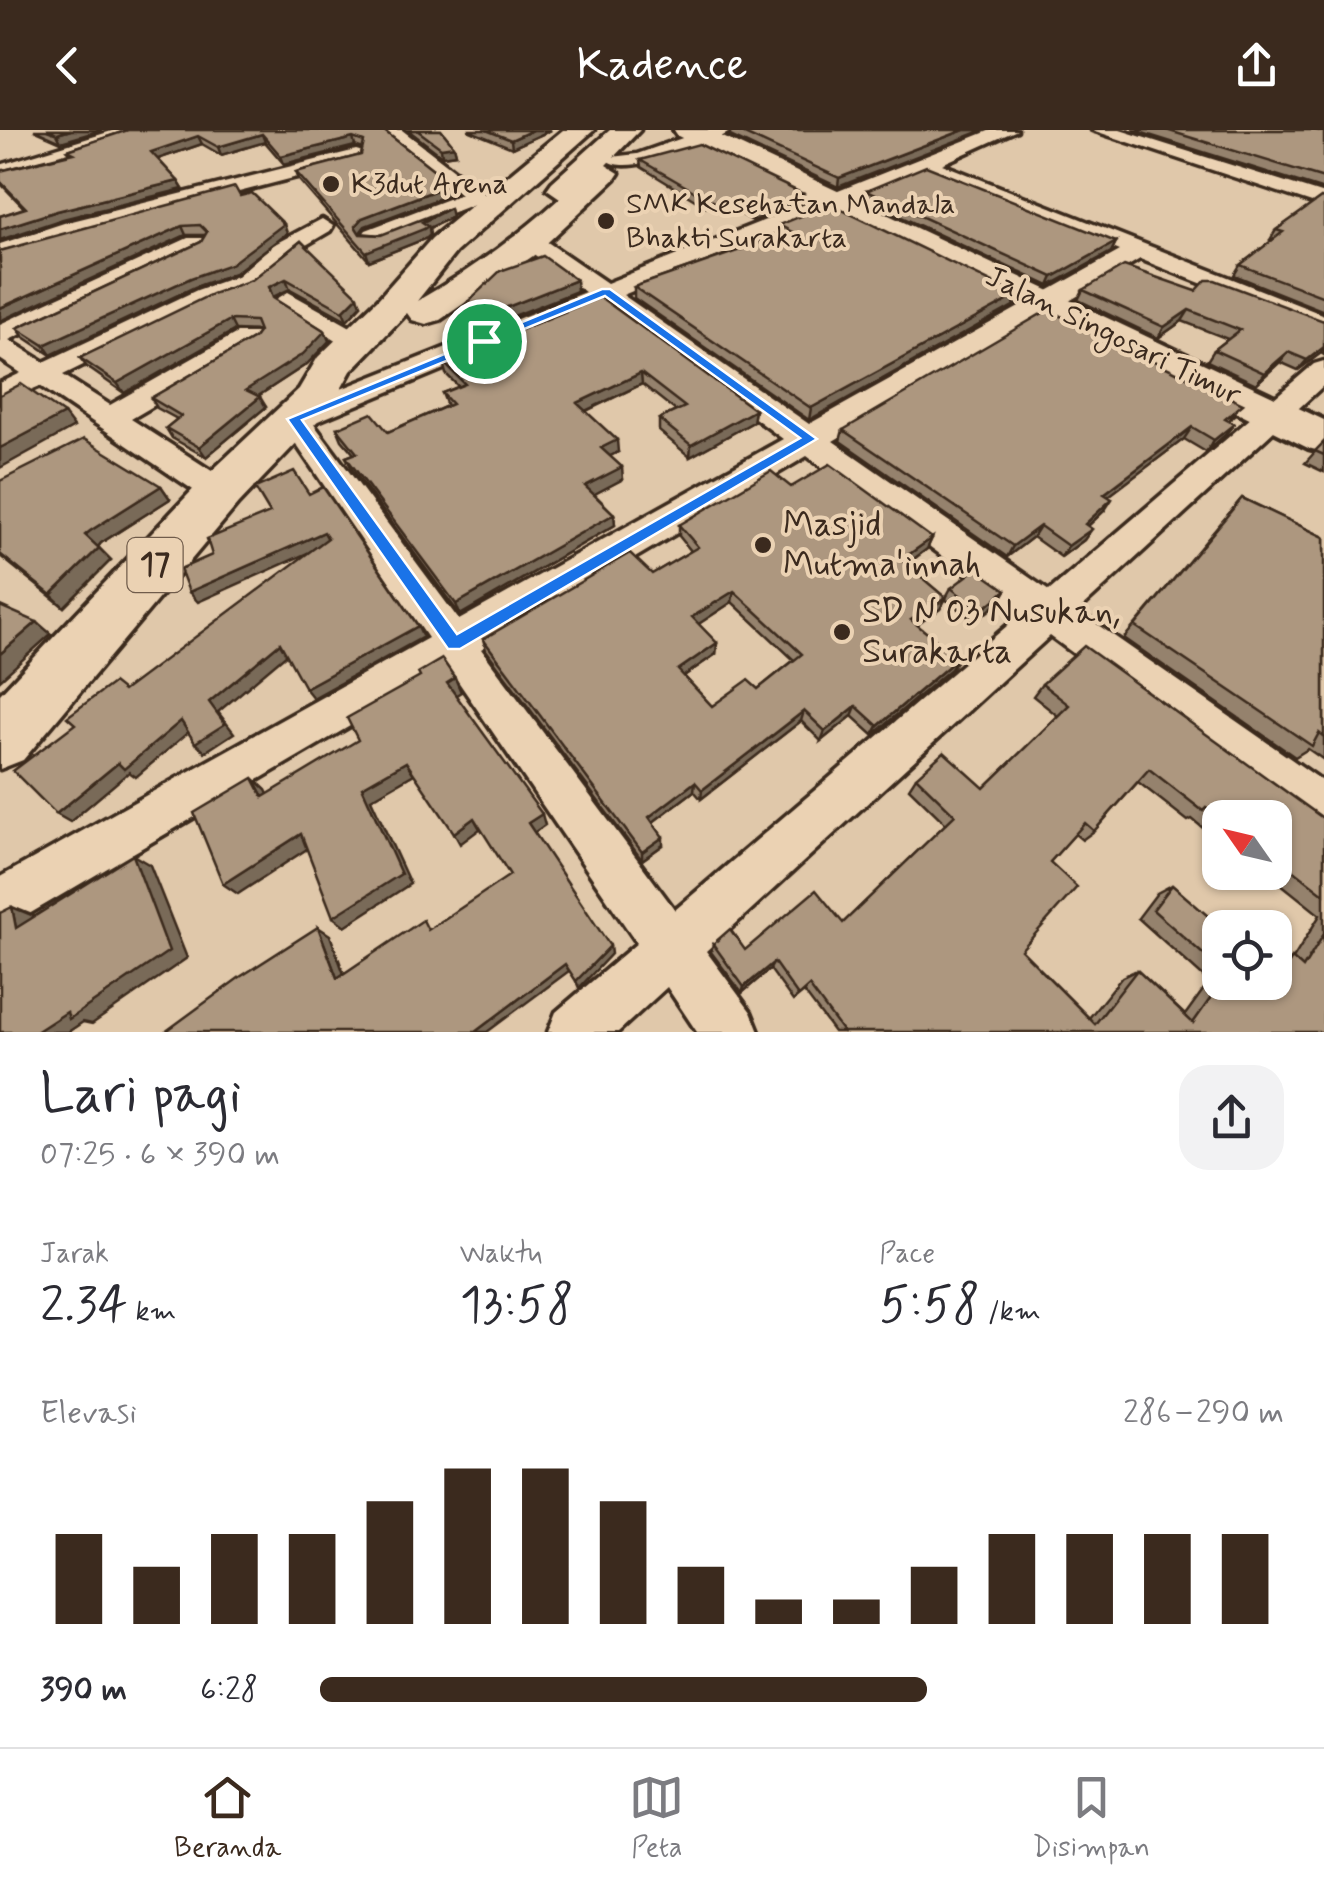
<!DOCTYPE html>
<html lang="id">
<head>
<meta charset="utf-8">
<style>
	body { margin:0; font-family:Mynerve,sans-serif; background:#f2f2f3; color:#2b2b33; height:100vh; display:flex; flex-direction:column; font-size:38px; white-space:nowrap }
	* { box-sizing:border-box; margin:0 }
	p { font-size:32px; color:#7c7c81 }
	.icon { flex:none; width:55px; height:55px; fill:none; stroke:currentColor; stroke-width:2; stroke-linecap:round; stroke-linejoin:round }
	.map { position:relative; height:902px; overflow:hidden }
	.panel { display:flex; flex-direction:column; background:#fff; flex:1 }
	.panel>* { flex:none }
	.needle { width:65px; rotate:304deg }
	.buttons { position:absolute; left:1202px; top:670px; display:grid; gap:20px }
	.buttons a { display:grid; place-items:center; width:90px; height:90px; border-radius:20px; background:#fff; box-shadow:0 2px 8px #0004; font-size:50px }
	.pin { position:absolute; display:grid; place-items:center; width:85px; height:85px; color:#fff; margin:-42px; border:5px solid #fff; border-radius:50%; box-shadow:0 2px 10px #0007 }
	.round { display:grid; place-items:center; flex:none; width:105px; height:105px; border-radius:30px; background:#f2f2f3 }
	.overview { display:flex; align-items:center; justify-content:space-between; height:170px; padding:0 40px }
	h1 { font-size:55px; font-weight:600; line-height:75px }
	.stats { display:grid; grid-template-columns:repeat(3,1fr); gap:15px; height:170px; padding:10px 40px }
	.stats div { display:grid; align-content:center }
	.stats b { font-size:50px; font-weight:600 }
	.stats small { font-size:28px; font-weight:400 }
	.stats p { font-size:28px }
	.chart { height:280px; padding:20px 40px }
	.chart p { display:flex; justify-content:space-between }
	.chart svg { width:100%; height:180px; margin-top:10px; stroke:#3b2a1e; stroke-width:6 }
	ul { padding:0 40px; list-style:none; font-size:32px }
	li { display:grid; grid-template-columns:160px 120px 1fr; align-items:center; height:75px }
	li i { height:25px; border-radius:12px; background:#3b2a1e }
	header { display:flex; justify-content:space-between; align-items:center; height:130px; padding:0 40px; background:#3b2a1e; color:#fff; font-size:45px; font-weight:600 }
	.menu { display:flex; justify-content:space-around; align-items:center; height:140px; border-top:2px solid #e1e1e2; background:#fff; font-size:28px; color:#7c7c81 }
	.menu a { display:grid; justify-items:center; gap:5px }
	.menu .active { color:#3b2a1e }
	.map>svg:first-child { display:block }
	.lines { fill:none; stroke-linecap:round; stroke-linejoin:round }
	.street-casing { stroke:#3b2a1e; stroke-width:7 }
	.secondary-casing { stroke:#3b2a1e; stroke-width:8 }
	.highway-casing { stroke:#3b2a1e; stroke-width:7 }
	.street { fill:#ebd2b3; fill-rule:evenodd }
	.secondary { fill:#ebd2b3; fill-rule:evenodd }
	.highway { fill:#ebd2b3; fill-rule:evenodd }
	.wall { fill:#95826d; stroke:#3b2a1e; stroke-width:2.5; fill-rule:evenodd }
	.shaded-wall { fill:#796a59; stroke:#3b2a1e; stroke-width:2.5 }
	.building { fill:#ad977f; stroke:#3b2a1e; stroke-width:2.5; fill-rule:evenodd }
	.route { fill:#1a73e8; stroke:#fff; stroke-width:2.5; fill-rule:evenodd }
	.poi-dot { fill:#3b2a1e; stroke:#ebd2b3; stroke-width:4 }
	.labels { text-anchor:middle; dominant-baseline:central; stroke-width:8; stroke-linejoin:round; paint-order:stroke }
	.far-poi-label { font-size:30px; fill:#3b2a1e; stroke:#ebd2b3; text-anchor:start }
	.far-street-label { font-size:30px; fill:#3b2a1e; stroke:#ebd2b3 }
	.shield { fill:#ebd2b3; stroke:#705c4b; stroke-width:2.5 }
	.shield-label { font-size:32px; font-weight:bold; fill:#3b2a1e }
	.poi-label { font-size:35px; fill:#3b2a1e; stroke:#ebd2b3; text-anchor:start }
</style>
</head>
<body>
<header><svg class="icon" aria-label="back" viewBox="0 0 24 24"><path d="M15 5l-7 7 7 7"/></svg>Kadence<svg class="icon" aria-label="share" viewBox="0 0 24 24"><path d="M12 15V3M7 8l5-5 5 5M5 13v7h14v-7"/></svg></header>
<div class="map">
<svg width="1324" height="902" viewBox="0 0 1324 902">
	<rect width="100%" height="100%" fill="#e0c8aa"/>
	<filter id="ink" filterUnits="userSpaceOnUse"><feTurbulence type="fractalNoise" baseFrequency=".01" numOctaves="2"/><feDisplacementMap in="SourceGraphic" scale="20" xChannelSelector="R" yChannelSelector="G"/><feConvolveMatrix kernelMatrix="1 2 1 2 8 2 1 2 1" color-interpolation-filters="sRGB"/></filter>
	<g filter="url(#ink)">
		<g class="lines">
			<defs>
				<g id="street">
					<path d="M115,0h29l-144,48v-13z"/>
					<path d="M381,0h21l99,76 -11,7 -16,-9 -92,36h-16l-4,-5 4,-5 95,-36z"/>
					<path d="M705,0h27c-18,15 -105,46 -124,31l3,-4 26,-3z"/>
					<path d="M991,0h26l-75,34 382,151v17l-184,-73 -307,182 216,150 265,-227 10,-3v24l-246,226 246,171v51l-17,-7 -257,-190 -344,315 45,61 8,20h-62l-30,-45 -49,45h-70l8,-20 81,-69 -188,-275 -449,263v-54l428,-239 -149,-219 4,-7 302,-120 -61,-45 -4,-5 4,-5h16l67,46zM924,41l196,80 -311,173 -186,-129zM601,174l182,135 -324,181 -146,-197zM807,326l214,158 -346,296 -194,-261z"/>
					<path d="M1092,0h28l204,64v13z"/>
					<path d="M356,20l7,2v8l-283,73 -80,26v-15l64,-21z"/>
					<path d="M322,89l11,7 -3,5 -41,24 -34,31 -40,14 -152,75 47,30 127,-72h20l4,6 -4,6 -126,74 101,65 5,8 -5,8 -12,4 -12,-4 -168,-114 -40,17v-20l21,-10 -21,-14v-35l188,-86h16l4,5 -4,5 -195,92 35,22 153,-72 40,-14 36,-31z"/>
					<path d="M288,162l77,43 4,6 -4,6h-20l-66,-42 -4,-5z"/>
				</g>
				<path id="secondary" d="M674,0h34l616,290v32l-16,-4 -630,-312z"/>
				<g id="highway">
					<path d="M563,0h31l-138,122 -39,49c51,-29 99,-63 143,-103l-13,-9 5,-7 58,-52h30l-34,35 13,8 -4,6 -82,77 -93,64 -14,4 -14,-4 -5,-7 -56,58 -20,36 -93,97 -215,256 -23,9v-75l202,-214 97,-91 19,-32 60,-58 54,-61z"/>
					<path d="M1307,0h17v9l-13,-3z"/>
				</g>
			</defs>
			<use href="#street" class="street-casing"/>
			<use href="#secondary" class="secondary-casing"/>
			<use href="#highway" class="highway-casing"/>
			<use href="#street" class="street"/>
			<use href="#secondary" class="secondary"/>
			<use href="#highway" class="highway"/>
		</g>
		<g class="wall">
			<path d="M34,0h68l-41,12z"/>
			<path d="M128,0h255l69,54 2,9 -89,33 -5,7 21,2 71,-18 -23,11 1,7 -3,3 -58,23 -70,-81 -3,-8 65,-17 2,-6 -8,-3 -71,18 -19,-22 -44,13 -19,-11 -44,15 20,22 5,8 -120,30 -63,21v-24l24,-8 -24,-25v-12l70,-18 -2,-3z"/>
			<path d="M408,0h33l13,16 2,8 -14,2z"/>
			<path d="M468,0h83l-39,18z"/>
			<path d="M730,0h254l-146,57 -108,-51z"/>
			<path d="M1133,0h182l9,2v58z"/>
			<path d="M640,30l163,34 -1,7 -49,20 -20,-11 -10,3 -20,-8 -62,-38z"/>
			<path d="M866,61l250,51 -5,10 -62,34 -184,-86z"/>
			<path d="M240,66l47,37 -52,40 -40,14 -144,68 -27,-18 -7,-9 184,-86 4,-7h-19l-186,86v-70z"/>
			<path d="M1324,69v112l-90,-36 6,-10 32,-24 -2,-1 6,-10z"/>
			<path d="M779,95l239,70 -5,11 -204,114 -175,-122v-11l146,-51 -2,-1z"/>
			<path d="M301,111l60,64 -14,15 -57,-31 -17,8 1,2 51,32 4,10 -22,23 -49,32 8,11 -60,50 -34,-19 -6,-10 11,-9 -20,-11 -6,-10 103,-60 5,-7 -24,-1 -111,63 -37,-26 -7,-9 172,-78z"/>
			<path d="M1083,160l113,1 128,30v34l-3,-2 -23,17 -18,-8 -24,22 -49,-23 7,-11 14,-11 -46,-18 -24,17 -80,-38z"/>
			<path d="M577,161l-111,44 -9,-10 -2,-11z"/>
			<path d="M600,167l155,113 -2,12 -63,35 -31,-26v-12l17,-8 -34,-27 -56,27 32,41 -8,4 13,23 -29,15 20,20 1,11 -155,90 -108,-146 -6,-12 8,-3 -12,-14 -5,-12 51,4 59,-26 -5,-13 17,-6 -13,-13 -3,-12z"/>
			<path d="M1234,286l-6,5 6,3 -9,11 -19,17 -22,-13 -76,57 -3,14 -17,16 -4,14 -23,17 -28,-20 -26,20 -167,-116 3,-11z"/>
			<path d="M1324,312v30l-19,-9z"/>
			<path d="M0,351l161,5 9,13 -69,44 -3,4 13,13 -47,47 -64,-51z"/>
			<path d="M791,357l141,51 -5,11 -21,16 40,33 -6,11 -23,16 41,33 -7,11 -78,66 -21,-19 -31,25 -20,-20 -100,78 -7,-8 -41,31 10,23 -21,15 -156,-210 -3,-11 169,-65 39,-23 -12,-15v-11zM732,472l62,58 -36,29 -46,17 -28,-30 32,-22 1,-11 -19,-19z"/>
			<path d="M1242,368l82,39v223l-16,-11 -13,8 -171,-119z"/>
			<path d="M951,458l55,2 -7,12 -24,20 -30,-23z"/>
			<path d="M1042,554l282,135v213h-490l-30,-40 -11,9 -23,-32 -28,24 -31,-41 2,-8 32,6 98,-27 103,-99 -37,-36 7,-11 68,11 74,-72 -25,-20zM1138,652l50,39 4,-2 28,23v-24h55v54h-9l54,43 -27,44 -18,5v18h-55v-54l-48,-43 -15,8 -19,25 71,64 -24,33 -48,-45 -15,7 -33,41 -68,-68 29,-88 25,-28 7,6 12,-9z"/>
		</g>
		<g class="shaded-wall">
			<path d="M71,0h31l-41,12 -4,-8z"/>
			<path d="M533,0h18l-39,18 -1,-8z"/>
			<path d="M964,0h20l-146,57 1,-9z"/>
			<path d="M262,4l3,8 -44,13 -3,-8z"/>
			<path d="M198,6l4,8 -47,16 -4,-8z"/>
			<path d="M353,8l2,8 -71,18 -3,-8z"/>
			<path d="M454,16l2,8 -14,2 -1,-8z"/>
			<path d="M178,51l5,8 -120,30 -63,21v-11l57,-18z"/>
			<path d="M452,54l2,9 -89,33 -7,9 -3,-9 7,-8z"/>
			<path d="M803,64l-1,7 -49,20 1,-8z"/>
			<path d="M734,72l-1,8 -10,3v-7z"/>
			<path d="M450,78l2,9 -23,11 1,7 -3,3 -58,23 -3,-9z"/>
			<path d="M284,94l3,9 -52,40 -40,14 -144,68 -7,-10z"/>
			<path d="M182,96l4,9 -186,86v-13z"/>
			<path d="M1116,112l-5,10 -62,34 4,-9z"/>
			<path d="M286,149l4,10 -17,8 4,11 -8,-21z"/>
			<path d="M576,150l1,11 -111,44 -2,-11z"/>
			<path d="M1018,165l-5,11 -204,114 2,-12z"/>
			<path d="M358,166l3,9 -14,15 -4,-9z"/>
			<path d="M1189,180l-7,11 -24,17 6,-11z"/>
			<path d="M230,190l5,10 -111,63 -7,-10z"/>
			<path d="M325,201l4,10 -22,23 -55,36 -6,-10z"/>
			<path d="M1324,217l-3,6 -23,17 9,-10z"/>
			<path d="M1288,222l-8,10 -24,22 8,-11z"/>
			<path d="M641,243l1,11 -63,30 -2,-11z"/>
			<path d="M260,267l6,10 -60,50 -7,-10z"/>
			<path d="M755,280l-2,12 -63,35 1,-12z"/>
			<path d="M64,284l10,13 -74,41v-20z"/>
			<path d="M1234,294l-9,11 -19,17 8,-12z"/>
			<path d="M1192,297l-8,12 -87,66 7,-11z"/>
			<path d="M617,310l1,12 -16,8 -1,-12z"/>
			<path d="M622,337l1,12 -36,19 -2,-12z"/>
			<path d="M161,356l9,13 -69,44 -4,5 -12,-13 5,-4z"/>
			<path d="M1112,369l-7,11 -27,25 7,-11z"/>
			<path d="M614,384l1,11 -155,90 -4,-11z"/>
			<path d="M1040,396l-7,11 -26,20 6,-11z"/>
			<path d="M1092,399l-8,11 -23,17 7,-11z"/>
			<path d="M324,402l6,11 -132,59 -9,-10z"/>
			<path d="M932,408l-5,11 -31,23 5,-12z"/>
			<path d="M99,418l12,12 -47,47 -13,-12z"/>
			<path d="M1006,460l-7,12 -24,20 6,-11z"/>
			<path d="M734,461l-2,11 -41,27 1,-12z"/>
			<path d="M946,468l-6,11 -34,22 5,-11z"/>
			<path d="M37,492l14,12 -51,46v-26z"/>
			<path d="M418,496l5,11 -110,61 -8,-10z"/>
			<path d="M280,513l7,11 -69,58 16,21 -29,19 -10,-9 14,-41z"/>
			<path d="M717,513l-1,11 -38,26v-10z"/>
			<path d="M958,528l-7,11 -78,66 5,-9z"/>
			<path d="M455,548l6,14 -8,5 -6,-14z"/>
			<path d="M856,576l-4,10 -31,25 4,-10z"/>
			<path d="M804,581l-3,10 -100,78 1,-9z"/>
			<path d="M181,591l10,9 -55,47 -7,-5 -59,50 -14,-8 62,-51z"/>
			<path d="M406,632l8,12 -43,25 39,85 -65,42 -12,-9 29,-130z"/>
			<path d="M253,648l13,12 9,19 -12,-12z"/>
			<path d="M695,652l-1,9 -45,34v-8z"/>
			<path d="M542,684l3,11 -13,9 -4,-11z"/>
			<path d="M474,688l6,11 -20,15 -6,-11z"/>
			<path d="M301,704l12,11 -75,49 -15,-10z"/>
			<path d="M663,707v8l-21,15v-8z"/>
			<path d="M133,725l17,10 37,93 -95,66 -9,-2 -15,10h-32z"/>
			<path d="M12,777l22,9 5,20 -23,-8z"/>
			<path d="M318,797l12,8 18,50 -11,-7z"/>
			<path d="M610,816l1,8 -32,34 -3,-7z"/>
			<path d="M774,832l-4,7 -28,24 2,-6z"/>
			<path d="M565,834l4,7 -82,61h-12z"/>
		</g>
		<g class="building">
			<path d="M47,0h24l-14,4z"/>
			<path d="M128,0h255l69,54 -90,34 -7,8 5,8 21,1 69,-27 -28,14 6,4 -4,3 -58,23 -70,-80 65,-17 3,-13 -11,-4 -72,18 -19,-22 -44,13 -20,-11 -47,16 27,29 -121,30 -57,18v-13l26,-8 -26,-27v-10l74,-18 -6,-3z"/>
			<path d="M417,0h24l13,16 -13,2z"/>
			<path d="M486,0h47l-22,10z"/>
			<path d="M736,0h228l-125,48z"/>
			<path d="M1166,0h149l9,2v46z"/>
			<path d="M699,14l104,50 -49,19 -20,-11 -11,4 -19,-9 -64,-37z"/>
			<path d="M926,36l190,76 -63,35 -187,-86z"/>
			<path d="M235,57l5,9 12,-3 32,31 -53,40 -40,14 -147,67 -27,-17 184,-86 6,-10 -7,-7 -18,1 -182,82v-57z"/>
			<path d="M1321,68l3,1v98l-84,-32 43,-33 -7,-2z"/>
			<path d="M830,74l188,91 -207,113 -177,-121 158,-55 -13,-7z"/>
			<path d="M301,111l57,55 -15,15 -57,-32 -17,8 4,11 52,33 -22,23 -57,36 14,7 -61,50 -33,-19 15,-12 -30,-18 103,-60 5,-7 -4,-10 -25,-1 -113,63 -37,-25 132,-64 40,-14z"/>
			<path d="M543,126l33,24 -112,44 -9,-10 45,-43z"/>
			<path d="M1124,136l72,25 10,-11h9l109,41v26l-17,13 -19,-8 -24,21 -50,-23 26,-20 -51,-20 -25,17 -81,-37z"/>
			<path d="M600,167l155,113 -64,35 -32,-26 26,-12 -44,-34 -64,30 40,37 -16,8 21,19 -37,19 29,28 -158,90 -110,-147 11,-4 -20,-25 35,-15 16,19 64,-28 -10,-11 23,-9 -22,-22z"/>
			<path d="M1048,180l195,94 -18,15 9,5 -20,16 -22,-13 -88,67 8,5 -27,25 7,5 -24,17 -28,-20 -27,20 -170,-116z"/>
			<path d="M21,254l43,30 -64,34v-53z"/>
			<path d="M84,309l77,47 -71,45 -5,4 14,13 -48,47 -51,-41v-73z"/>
			<path d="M1324,312v13l-9,-4z"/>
			<path d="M830,334l102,74 -31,22 45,38 -35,22 47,38 -80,68 -22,-20 -31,25 -21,-20 -102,79 -7,-8 -46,35 14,20 -21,15 -159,-213 147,-86 22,21 46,-27 -19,-22 92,-54 20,16zM734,461l68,63 -44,35 -10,-9 -36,26 -34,-36 39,-27 -25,-26z"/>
			<path d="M294,341l15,23 14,-7 95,139 -113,62 -25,-45 -71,59 16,22 -30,19 -14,-22 -57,48 -6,-6 -62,51 -43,-43 62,-47 -8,-7 46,-34 10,8 205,-153 -4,-6 -135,60 -9,-23 32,-14 -5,-16 63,-26 -15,-25z"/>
			<path d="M1242,368l82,39v200l-5,-4 -7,13 -177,-120z"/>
			<path d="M976,439l30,21 -25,21 -30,-23z"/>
			<path d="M0,476l37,16 -37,32z"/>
			<path d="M1084,516l240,173v75l-48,-37 -1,1v-40h-55v1l-14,-11 -3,3 -54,-42 -55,62 -9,-8 -35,39 27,25 -56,63 74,74 42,-54 56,53 29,-41h53v-9l5,4 12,-19 11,10 21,-34v98h-481l-34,-46 -11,10 -24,-34 -30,25 -31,-43 17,-15 15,21 71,-60 27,33 112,-108 -39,-38 28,-25 40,36 85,-83 -27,-21z"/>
			<path d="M442,529l13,19 -8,5 95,131 -14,9 82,123 -34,35 -11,-17 -90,68h-310l75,-55 78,-50 19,51 86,-58 5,10 82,-55 -36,-57 -20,15 -48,-71 -44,25 39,87 -68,43 -32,-83 -78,50 -29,-71 59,-35 10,19 95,-57 -11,-22 73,-41 -2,-4z"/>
			<path d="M133,725l36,96 -100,68 -2,-7 -31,20h-36v-119l12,-6 4,21z"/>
			<path d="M1172,755l50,43h-2v41l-67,-59z"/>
		</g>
	</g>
	<path class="route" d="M602,159h8l207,150 -357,210h-12l-161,-230zM605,166l195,142 -343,196 -155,-214z"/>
	<g class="poi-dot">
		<circle cx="331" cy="54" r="10"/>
		<circle cx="606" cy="91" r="10"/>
		<circle cx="763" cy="415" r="10"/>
		<circle cx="842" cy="502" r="10"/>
	</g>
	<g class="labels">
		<g class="far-poi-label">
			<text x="351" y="54">K3dut Arena</text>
			<text x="626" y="74">SMK Kesehatan Mandala<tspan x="626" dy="34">Bhakti Surakarta</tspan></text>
		</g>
		<g class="far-street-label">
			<text transform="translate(1113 206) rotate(26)">Jalan Singosari Timur</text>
		</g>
		<rect class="shield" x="127.5" y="408" width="55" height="54" rx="8"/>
		<g class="shield-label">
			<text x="155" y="435">17</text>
		</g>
		<g class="poi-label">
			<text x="783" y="395">Masjid<tspan x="783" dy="40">Mutma'innah</tspan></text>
			<text x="862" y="482">SD N 03 Nusukan,<tspan x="862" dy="40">Surakarta</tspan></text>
		</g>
	</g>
</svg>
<div class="buttons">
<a><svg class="needle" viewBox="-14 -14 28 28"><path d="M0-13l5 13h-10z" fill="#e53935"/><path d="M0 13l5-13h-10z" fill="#7c7c81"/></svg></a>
<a><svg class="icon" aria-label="locate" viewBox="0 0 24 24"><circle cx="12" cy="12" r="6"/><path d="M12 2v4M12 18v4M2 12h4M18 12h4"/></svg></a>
</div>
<div class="pin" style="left:484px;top:211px;background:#1e9e55"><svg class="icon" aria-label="arrive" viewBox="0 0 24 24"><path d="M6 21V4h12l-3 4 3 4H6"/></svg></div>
</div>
<section class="panel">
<div class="overview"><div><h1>Lari pagi</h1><p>07:25 · 6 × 390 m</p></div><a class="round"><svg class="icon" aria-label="share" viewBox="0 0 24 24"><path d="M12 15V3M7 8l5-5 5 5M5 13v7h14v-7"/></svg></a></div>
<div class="stats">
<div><p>Jarak</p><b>2.34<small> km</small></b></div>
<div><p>Waktu</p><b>13:58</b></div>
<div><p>Pace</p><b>5:58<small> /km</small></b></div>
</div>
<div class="chart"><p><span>Elevasi</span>286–290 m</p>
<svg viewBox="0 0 160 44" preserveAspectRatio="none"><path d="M5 44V22M15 44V30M25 44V22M35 44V22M45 44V14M55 44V6M65 44V6M75 44V14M85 44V30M95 44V38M105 44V38M115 44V30M125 44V22M135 44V22M145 44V22M155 44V22"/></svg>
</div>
<ul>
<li><b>390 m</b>6:28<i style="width:63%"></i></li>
</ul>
</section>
<nav class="menu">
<a class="active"><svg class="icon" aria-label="home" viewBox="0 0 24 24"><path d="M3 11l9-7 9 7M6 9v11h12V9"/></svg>Beranda</a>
<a><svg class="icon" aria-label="map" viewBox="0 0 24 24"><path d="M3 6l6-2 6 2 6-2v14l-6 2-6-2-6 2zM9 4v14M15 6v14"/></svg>Peta</a>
<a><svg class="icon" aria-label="saved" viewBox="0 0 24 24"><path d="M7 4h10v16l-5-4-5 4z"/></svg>Disimpan</a>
</nav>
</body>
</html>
